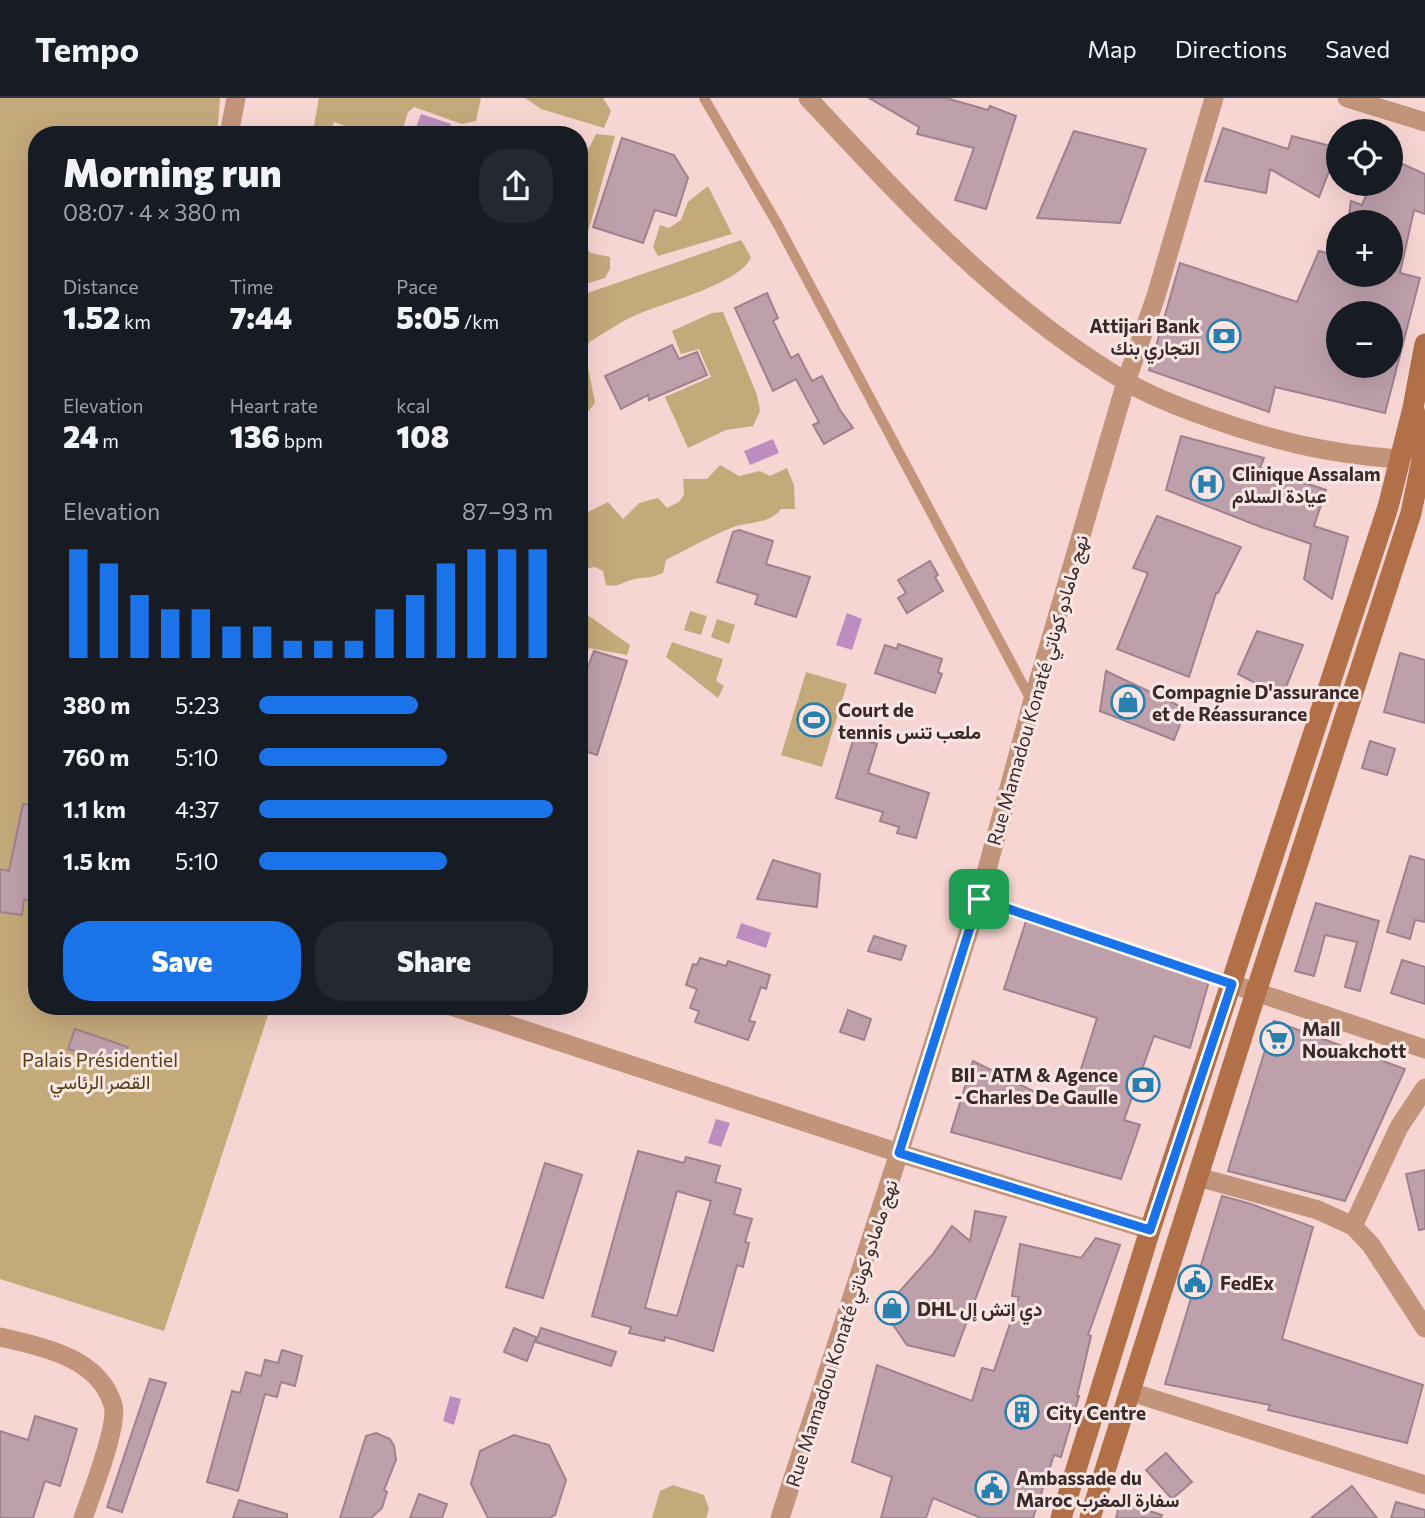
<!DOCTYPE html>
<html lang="en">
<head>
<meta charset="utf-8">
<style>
	body { margin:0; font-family:Commissioner,Vazirmatn,sans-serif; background:#242831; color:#f1f3f6; height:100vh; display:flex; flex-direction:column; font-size:26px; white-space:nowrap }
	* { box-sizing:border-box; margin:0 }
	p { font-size:23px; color:#9ea1a6 }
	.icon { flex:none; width:38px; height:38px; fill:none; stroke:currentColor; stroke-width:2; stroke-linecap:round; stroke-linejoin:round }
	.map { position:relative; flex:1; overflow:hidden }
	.sheet { position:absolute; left:28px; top:28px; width:560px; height:889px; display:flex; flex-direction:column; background:#171b24; border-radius:28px; box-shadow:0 7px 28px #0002 }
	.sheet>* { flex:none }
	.controls { position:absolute; left:1326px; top:21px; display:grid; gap:14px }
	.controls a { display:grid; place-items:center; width:77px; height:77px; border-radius:50%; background:#171b24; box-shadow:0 7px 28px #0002; font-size:35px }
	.pin { position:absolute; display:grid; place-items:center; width:60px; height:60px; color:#fff; margin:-30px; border-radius:14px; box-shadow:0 4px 10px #0006 }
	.round { display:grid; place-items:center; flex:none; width:74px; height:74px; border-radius:28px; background:#242831 }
	.headline { display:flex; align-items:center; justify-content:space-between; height:119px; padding:0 35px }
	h1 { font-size:38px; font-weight:800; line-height:52px }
	.stats { display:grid; grid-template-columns:repeat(3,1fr); gap:10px; height:119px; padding:7px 35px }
	.stats div { display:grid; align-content:center }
	.stats b { font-size:30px; font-weight:800 }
	.stats small { font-size:19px; font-weight:400 }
	.stats p { font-size:19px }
	.chart { height:196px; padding:14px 35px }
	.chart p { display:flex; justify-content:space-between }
	.chart svg { width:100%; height:126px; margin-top:7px; stroke:#1a73e8; stroke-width:6 }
	.button { display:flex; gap:14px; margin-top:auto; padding:14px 35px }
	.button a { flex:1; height:80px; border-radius:28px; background:#1a73e8; color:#fff; font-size:28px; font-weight:800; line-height:80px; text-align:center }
	.button a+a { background:#242831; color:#f1f3f6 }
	ul { padding:0 35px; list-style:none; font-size:23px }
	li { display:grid; grid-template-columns:112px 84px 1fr; align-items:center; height:52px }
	li i { height:18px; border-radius:9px; background:#1a73e8 }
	header { display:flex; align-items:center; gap:42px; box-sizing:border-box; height:98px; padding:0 35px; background:#171b24; border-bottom:2px solid #363941 }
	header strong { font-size:33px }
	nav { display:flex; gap:38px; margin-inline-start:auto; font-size:24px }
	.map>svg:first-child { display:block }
	.green { fill:#c4a97a }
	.water { fill:#bc8dbe }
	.building { fill:#bea0ab; stroke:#9e828d; stroke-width:2; fill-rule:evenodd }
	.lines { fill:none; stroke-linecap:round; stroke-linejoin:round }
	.path { stroke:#a28a88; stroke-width:3.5; stroke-dasharray:7 3.5; stroke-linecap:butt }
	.lane { stroke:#c2957a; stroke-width:10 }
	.street { stroke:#c2957a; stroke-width:19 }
	.secondary { stroke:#b17047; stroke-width:21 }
	.route-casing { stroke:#fff; stroke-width:14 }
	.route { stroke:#1a73e8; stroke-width:9 }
	.labels { text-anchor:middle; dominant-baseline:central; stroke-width:6; stroke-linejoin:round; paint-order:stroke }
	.poi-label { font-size:19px; font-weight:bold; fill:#372a29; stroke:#fbe6e4; text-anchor:start }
	.street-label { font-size:19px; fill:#372a29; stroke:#fbe6e4 }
	.park-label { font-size:19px; fill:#553e0d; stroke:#fbe6e4 }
</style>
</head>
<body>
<header>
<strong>Tempo</strong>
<nav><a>Map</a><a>Directions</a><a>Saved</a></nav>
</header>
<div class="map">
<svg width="1425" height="1420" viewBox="0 0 1425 1420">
	<rect width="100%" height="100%" fill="#f7d5d3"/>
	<g class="green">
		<path d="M0,0h220l-3,37h-180v871h234l-107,325 -164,-52z"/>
		<path d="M319,0h162l-5,23 -14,3 -48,-17 -6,5 -7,23h-31l-36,-13 -4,10 -17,-1z"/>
		<path d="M525,0h78l8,13 -7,17 -63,-19z"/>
		<path d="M596,36l19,2 -31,110 7,7 19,4v12l-5,9 -26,8v-128l8,-6z"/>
		<path d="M708,88l24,48 -74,22 -5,-9 7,-22 9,3 12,-8 7,-18z"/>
		<path d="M741,142l10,17c-10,26 -84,45 -110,56 -18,7 -35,19 -52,29l-3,15 9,46 -9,11 -7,3v-121z"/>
		<path d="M723,214l34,83 3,16 -7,15 -27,4 -38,18 -23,-51 46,-20 -12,-28 -18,5 -9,-23 40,-18z"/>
		<path d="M720,367l19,11 21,-5 10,5 17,-8 7,17 1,24h-14c-12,16 -33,12 -50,19 -22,9 -44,21 -65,32l-3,13c-11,5 -17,4 -28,6 -11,2 -17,9 -29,6l-3,-14 -8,-4 -12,2c-6,-19 -1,-37 3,-56l22,-11 15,17 16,-16 19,-5 9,10 12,-6 5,-7 -1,-16h24z"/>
		<path d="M580,500l6,16 44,31 -3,10 -38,-7 -10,17z"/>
		<path d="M690,513l17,5 -6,19 -17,-5z"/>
		<path d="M717,521l18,6 -6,19 -18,-7z"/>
		<path d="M672,544l51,17 -7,22 8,5 -6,12 -52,-41z"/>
		<path d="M806,574l41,12 -25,83 -41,-12z"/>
		<path d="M673,1387l31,10 5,14 -3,9h-54l8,-27z"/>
	</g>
	<g class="water">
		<path d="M421,16l30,10 -4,11h-12l-19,-7z"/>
		<path d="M773,341l6,14 -29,12 -6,-14z"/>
		<path d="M847,515l15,6 -10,31 -16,-5z"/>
		<path d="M741,825l30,10 -5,15 -30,-10z"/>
		<path d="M716,1021l14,4 -9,24 -13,-4z"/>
		<path d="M450,1298l11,3 -7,26 -11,-4z"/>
	</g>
	<g class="building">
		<path d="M869,0h77l42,12 2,-4 26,10 -30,93 -31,-9 19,-52 -57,-14 2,-7z"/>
		<path d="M1223,30l65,21 4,-13 46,12 -19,49 -49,-28 -4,24 -61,-12z"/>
		<path d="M1074,33l72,18 -26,74 -83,-5z"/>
		<path d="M622,40l52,17 14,23 -12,38 -21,-6 -12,33 -50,-16z"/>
		<path d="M1391,61l34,15v40l-11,-4 -14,63 20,5 -35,135 -110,-26 -6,25 -120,-42 31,-107 117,39 22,-51 20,5v19h52v-53h-43l3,-21 11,4 9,-21h20zM1339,215h52v53h-52z"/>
		<path d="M767,195l11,25 -5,3 18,37 7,-4 14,27 10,-5 18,34 13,18 -29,16 -11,-19 6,-3 -23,-43 -23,12 -38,-83z"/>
		<path d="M672,247l7,14 18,-7 10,23 -58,25 -1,-5 -27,14 -16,-33z"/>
		<path d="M1181,338l83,22 -4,10 66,22 -12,36 34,11 -16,62 -28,-20 7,-35 -50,-17 -95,-37z"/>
		<path d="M1157,418l84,31 -23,46h-2l-27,84 -72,-28 31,-76 -15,-5z"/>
		<path d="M739,432l34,11 -7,23 44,13 -14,40 -41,-13 3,-9 -41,-13 16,-50z"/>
		<path d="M930,463l8,14 -3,2 8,14 -36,22 -9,-15 8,-5 -8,-13z"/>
		<path d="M1257,533l46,14 -21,52 -44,-23z"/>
		<path d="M898,546l44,15 -4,13 4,2 -7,19 -60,-20 10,-28 12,4z"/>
		<path d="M594,553l33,10 -30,94 -18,-6v-59z"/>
		<path d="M1400,555l25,7v63l-41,-11z"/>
		<path d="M1106,573l80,38 -12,31 -74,-29z"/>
		<path d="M854,639l23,7 -9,29 61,20 -13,45 -19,-5 2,-6 -19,-6 3,-9 -47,-14z"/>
		<path d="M1370,643l25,8 -8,26 -25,-7z"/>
		<path d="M23,706l14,2v65l-6,30 -7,-2 -2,16 -22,-3v-43l9,2z"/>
		<path d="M1410,758l15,4v62l-10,-2 -5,19 -23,-7z"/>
		<path d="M773,762l47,14 -3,33 -60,-8z"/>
		<path d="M1316,805l63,18 -19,70 -15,-4 12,-45 -32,-7 -11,41 -19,-5z"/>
		<path d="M1026,823l183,60 -19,67 -36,-12 -30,84 16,5 -19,54 -170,-47 22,-71 74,37 24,3 26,-83 -93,-29z"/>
		<path d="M874,838l32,10 -5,14 -33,-9z"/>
		<path d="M700,860l26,8 2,-5 42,14 -4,14 -5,-2 -12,34 6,1 -7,18 -53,-18 4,-11 -9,-3 7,-19 -11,-4 7,-21 4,1z"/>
		<path d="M1402,862l23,7v37l-34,-11z"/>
		<path d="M848,912l23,9 -7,21 -24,-8z"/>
		<path d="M1274,923l131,48 -60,132 -117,-30z"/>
		<path d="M75,931l53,18 -7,20 -53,-18z"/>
		<path d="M638,1053l46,12 2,-6 34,9 -5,16 26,7 -7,25 18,5 -7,23 4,1 -6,24 -6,-2 -24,86 -48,-14 -1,4 -35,-8 2,-6 -39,-11zM677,1093l34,10 -34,115 -32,-8z"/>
		<path d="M545,1065l37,12 -39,123 -37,-11z"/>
		<path d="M1425,1072v59l-6,1 -13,-56z"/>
		<path d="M1222,1098l29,8 62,23 -31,112 141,46 -16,58 -139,-33 2,-5 -105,-21z"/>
		<path d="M975,1113l31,6 -52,139 -47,-11 -24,-35 50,-56 19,-28 18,15z"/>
		<path d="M1096,1140l24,7 -32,90 3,1 -14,60h2l-18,61 -7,-2 -21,63h-52l-48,-20 -7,20h-45l11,-41 -40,-15 25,-97 95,36 10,-33 12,3 25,-74 -7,-1 8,-52 61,14z"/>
		<path d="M514,1230l22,9 -9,24 -23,-9z"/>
		<path d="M541,1230l75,24 -5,14 -75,-24z"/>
		<path d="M282,1252l20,6 -7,30 -14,-4 -4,15 -12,-3 -27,97 -31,-9 25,-91 8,2 6,-21 15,4 4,-16 13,3z"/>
		<path d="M150,1281l16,4 -44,129 -15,-5z"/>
		<path d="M35,1318l42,13 -17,57 -15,-5 -12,37h-33v-87l28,9z"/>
		<path d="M376,1335l14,6 4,7 2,14 -12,30 3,2 -5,16 -11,10h-31l26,-82z"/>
		<path d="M514,1337l35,10 17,35 -11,35 -6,3h-61l-17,-34 9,-33z"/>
		<path d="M1166,1355l26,29 -20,17 -26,-29z"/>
		<path d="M1352,1388l25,32h-66z"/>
		<path d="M419,1396l28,10 -5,14h-32z"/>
		<path d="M239,1402l48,14v4h-54z"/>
		<path d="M1120,1404l42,13 -1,3h-45z"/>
		<path d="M1396,1404l29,8v8h-34z"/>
	</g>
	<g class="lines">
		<path class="path" d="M995,806l219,74"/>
		<path class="lane" d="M704,0l74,127 253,475"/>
		<g class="street">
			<path d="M808,0c96,103 194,210 317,283 25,15 54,26 82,36 67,24 121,37 192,42"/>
			<path d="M1347,0l78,24"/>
			<path d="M229,37l7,-37"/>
			<path d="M1232,886l193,65"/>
			<path d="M451,908l448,147 251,77"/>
			<path d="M1198,1079l120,33 35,16 18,19 54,83"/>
			<path d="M1353,1128l46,-99 26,-39"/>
			<path d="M0,1239c42,10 99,20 113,68 6,19 -22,91 -30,113"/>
			<path d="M1131,1294l294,93"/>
			<path d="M780,1420l119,-365 80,-254 53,-196 94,-321 30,-86 58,-198"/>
		</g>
		<g class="secondary">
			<path d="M1061,1420l89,-288 238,-723 25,-99 12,-64"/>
			<path d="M1090,1420l166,-526 155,-479 11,-53 -2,-25 -6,-25"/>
		</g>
	</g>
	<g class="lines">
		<defs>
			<path id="route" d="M979,801l253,85 -82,246 -251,-77z"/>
		</defs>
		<use href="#route" class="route-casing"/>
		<use href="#route" class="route"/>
	</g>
	<defs>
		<symbol id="bank-ring" viewBox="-11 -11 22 22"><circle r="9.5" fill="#fbe6e4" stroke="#297fae" stroke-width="1.5"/><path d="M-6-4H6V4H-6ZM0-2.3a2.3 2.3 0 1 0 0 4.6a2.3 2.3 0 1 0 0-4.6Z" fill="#297fae"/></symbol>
		<symbol id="hospital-ring" viewBox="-11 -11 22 22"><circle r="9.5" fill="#fbe6e4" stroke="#297fae" stroke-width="1.5"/><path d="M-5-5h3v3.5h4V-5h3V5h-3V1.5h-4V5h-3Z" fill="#297fae"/></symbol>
		<symbol id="shop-ring" viewBox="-11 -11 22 22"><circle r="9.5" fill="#fbe6e4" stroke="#297fae" stroke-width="1.5"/><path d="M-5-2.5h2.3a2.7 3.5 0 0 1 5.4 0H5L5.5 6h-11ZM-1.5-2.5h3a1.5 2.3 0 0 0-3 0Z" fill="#297fae"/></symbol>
		<symbol id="stadium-ring" viewBox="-11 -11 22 22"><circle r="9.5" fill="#fbe6e4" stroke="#297fae" stroke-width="1.5"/><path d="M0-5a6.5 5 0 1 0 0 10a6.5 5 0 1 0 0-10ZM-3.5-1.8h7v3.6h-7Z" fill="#297fae"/></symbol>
		<symbol id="supermarket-ring" viewBox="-11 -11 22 22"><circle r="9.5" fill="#fbe6e4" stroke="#297fae" stroke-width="1.5"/><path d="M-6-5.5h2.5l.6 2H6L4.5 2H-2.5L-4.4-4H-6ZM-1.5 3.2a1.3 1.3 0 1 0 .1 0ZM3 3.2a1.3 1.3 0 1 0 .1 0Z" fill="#297fae"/></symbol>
		<symbol id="civic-ring" viewBox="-11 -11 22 22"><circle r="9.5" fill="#fbe6e4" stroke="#297fae" stroke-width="1.5"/><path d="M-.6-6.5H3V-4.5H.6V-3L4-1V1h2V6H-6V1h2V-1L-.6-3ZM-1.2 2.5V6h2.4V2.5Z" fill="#297fae"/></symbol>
		<symbol id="building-ring" viewBox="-11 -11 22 22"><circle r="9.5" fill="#fbe6e4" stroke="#297fae" stroke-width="1.5"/><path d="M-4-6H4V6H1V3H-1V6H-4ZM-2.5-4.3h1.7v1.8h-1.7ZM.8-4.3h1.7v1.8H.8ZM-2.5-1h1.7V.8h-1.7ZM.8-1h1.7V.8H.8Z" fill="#297fae"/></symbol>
	</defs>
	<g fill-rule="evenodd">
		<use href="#bank-ring" x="1205" y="219" width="38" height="38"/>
		<use href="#hospital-ring" x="1188" y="367" width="38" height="38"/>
		<use href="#shop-ring" x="1109" y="585" width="38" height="38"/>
		<use href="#stadium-ring" x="795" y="603" width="38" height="38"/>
		<use href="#supermarket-ring" x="1258" y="922" width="38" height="38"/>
		<use href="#bank-ring" x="1124" y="968" width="38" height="38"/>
		<use href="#civic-ring" x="1176" y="1165" width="38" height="38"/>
		<use href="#shop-ring" x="873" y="1191" width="38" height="38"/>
		<use href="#building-ring" x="1003" y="1295" width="38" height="38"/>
		<use href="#civic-ring" x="973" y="1371" width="38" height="38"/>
	</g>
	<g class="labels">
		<g class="poi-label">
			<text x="1200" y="227" text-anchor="end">Attijari Bank<tspan x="1200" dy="22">التجاري بنك</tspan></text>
			<text x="1232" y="375">Clinique Assalam<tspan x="1232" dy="22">عيادة السلام</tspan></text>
			<text x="1152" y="593">Compagnie D'assurance<tspan x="1152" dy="22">et de Réassurance</tspan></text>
			<text x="838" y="611">Court de<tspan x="838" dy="22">tennis ملعب تنس</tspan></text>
			<text x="1302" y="930">Mall<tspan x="1302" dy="22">Nouakchott</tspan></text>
			<text x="1118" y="976" text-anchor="end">BII - ATM &amp; Agence<tspan x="1118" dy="22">- Charles De Gaulle</tspan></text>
			<text x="1220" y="1184">FedEx</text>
			<text x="917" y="1210">DHL دي إتش إل</text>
			<text x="1046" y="1314">City Centre</text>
			<text x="1016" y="1379">Ambassade du<tspan x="1016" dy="22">Maroc سفارة المغرب</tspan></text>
		</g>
		<g class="street-label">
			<text transform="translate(1037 592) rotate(-74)">Rue Mamadou Konaté نهج مامادو كوناتي</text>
			<text transform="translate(841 1235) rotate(-72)">Rue Mamadou Konaté نهج مامادو كوناتي</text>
		</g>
		<g class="park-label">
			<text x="100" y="961">Palais Présidentiel<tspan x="100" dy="22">القصر الرئاسي</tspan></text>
		</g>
	</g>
</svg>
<div class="controls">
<a><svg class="icon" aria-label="locate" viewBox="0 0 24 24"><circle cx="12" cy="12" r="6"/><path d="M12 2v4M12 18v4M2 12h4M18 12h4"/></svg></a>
<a>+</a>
<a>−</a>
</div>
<div class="pin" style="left:979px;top:801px;background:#1e9e55"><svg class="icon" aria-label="arrive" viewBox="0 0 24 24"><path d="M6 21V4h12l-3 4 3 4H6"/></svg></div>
<section class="sheet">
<div class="headline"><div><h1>Morning run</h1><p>08:07 · 4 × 380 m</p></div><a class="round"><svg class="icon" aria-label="share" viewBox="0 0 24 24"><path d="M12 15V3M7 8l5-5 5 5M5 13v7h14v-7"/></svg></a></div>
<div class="stats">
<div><p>Distance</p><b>1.52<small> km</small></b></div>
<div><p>Time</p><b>7:44</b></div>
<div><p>Pace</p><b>5:05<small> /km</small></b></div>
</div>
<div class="stats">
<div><p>Elevation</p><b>24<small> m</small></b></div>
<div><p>Heart rate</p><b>136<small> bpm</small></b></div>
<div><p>kcal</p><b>108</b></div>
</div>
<div class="chart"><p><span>Elevation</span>87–93 m</p>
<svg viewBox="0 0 160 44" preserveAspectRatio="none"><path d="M5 44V6M15 44V11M25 44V22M35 44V27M45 44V27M55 44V33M65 44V33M75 44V38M85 44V38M95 44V38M105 44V27M115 44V22M125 44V11M135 44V6M145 44V6M155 44V6"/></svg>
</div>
<ul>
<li><b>380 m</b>5:23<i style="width:54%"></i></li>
<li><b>760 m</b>5:10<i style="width:64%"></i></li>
<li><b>1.1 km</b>4:37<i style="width:100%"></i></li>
<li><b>1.5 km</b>5:10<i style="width:64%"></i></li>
</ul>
<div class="button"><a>Save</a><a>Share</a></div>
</section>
</div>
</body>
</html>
